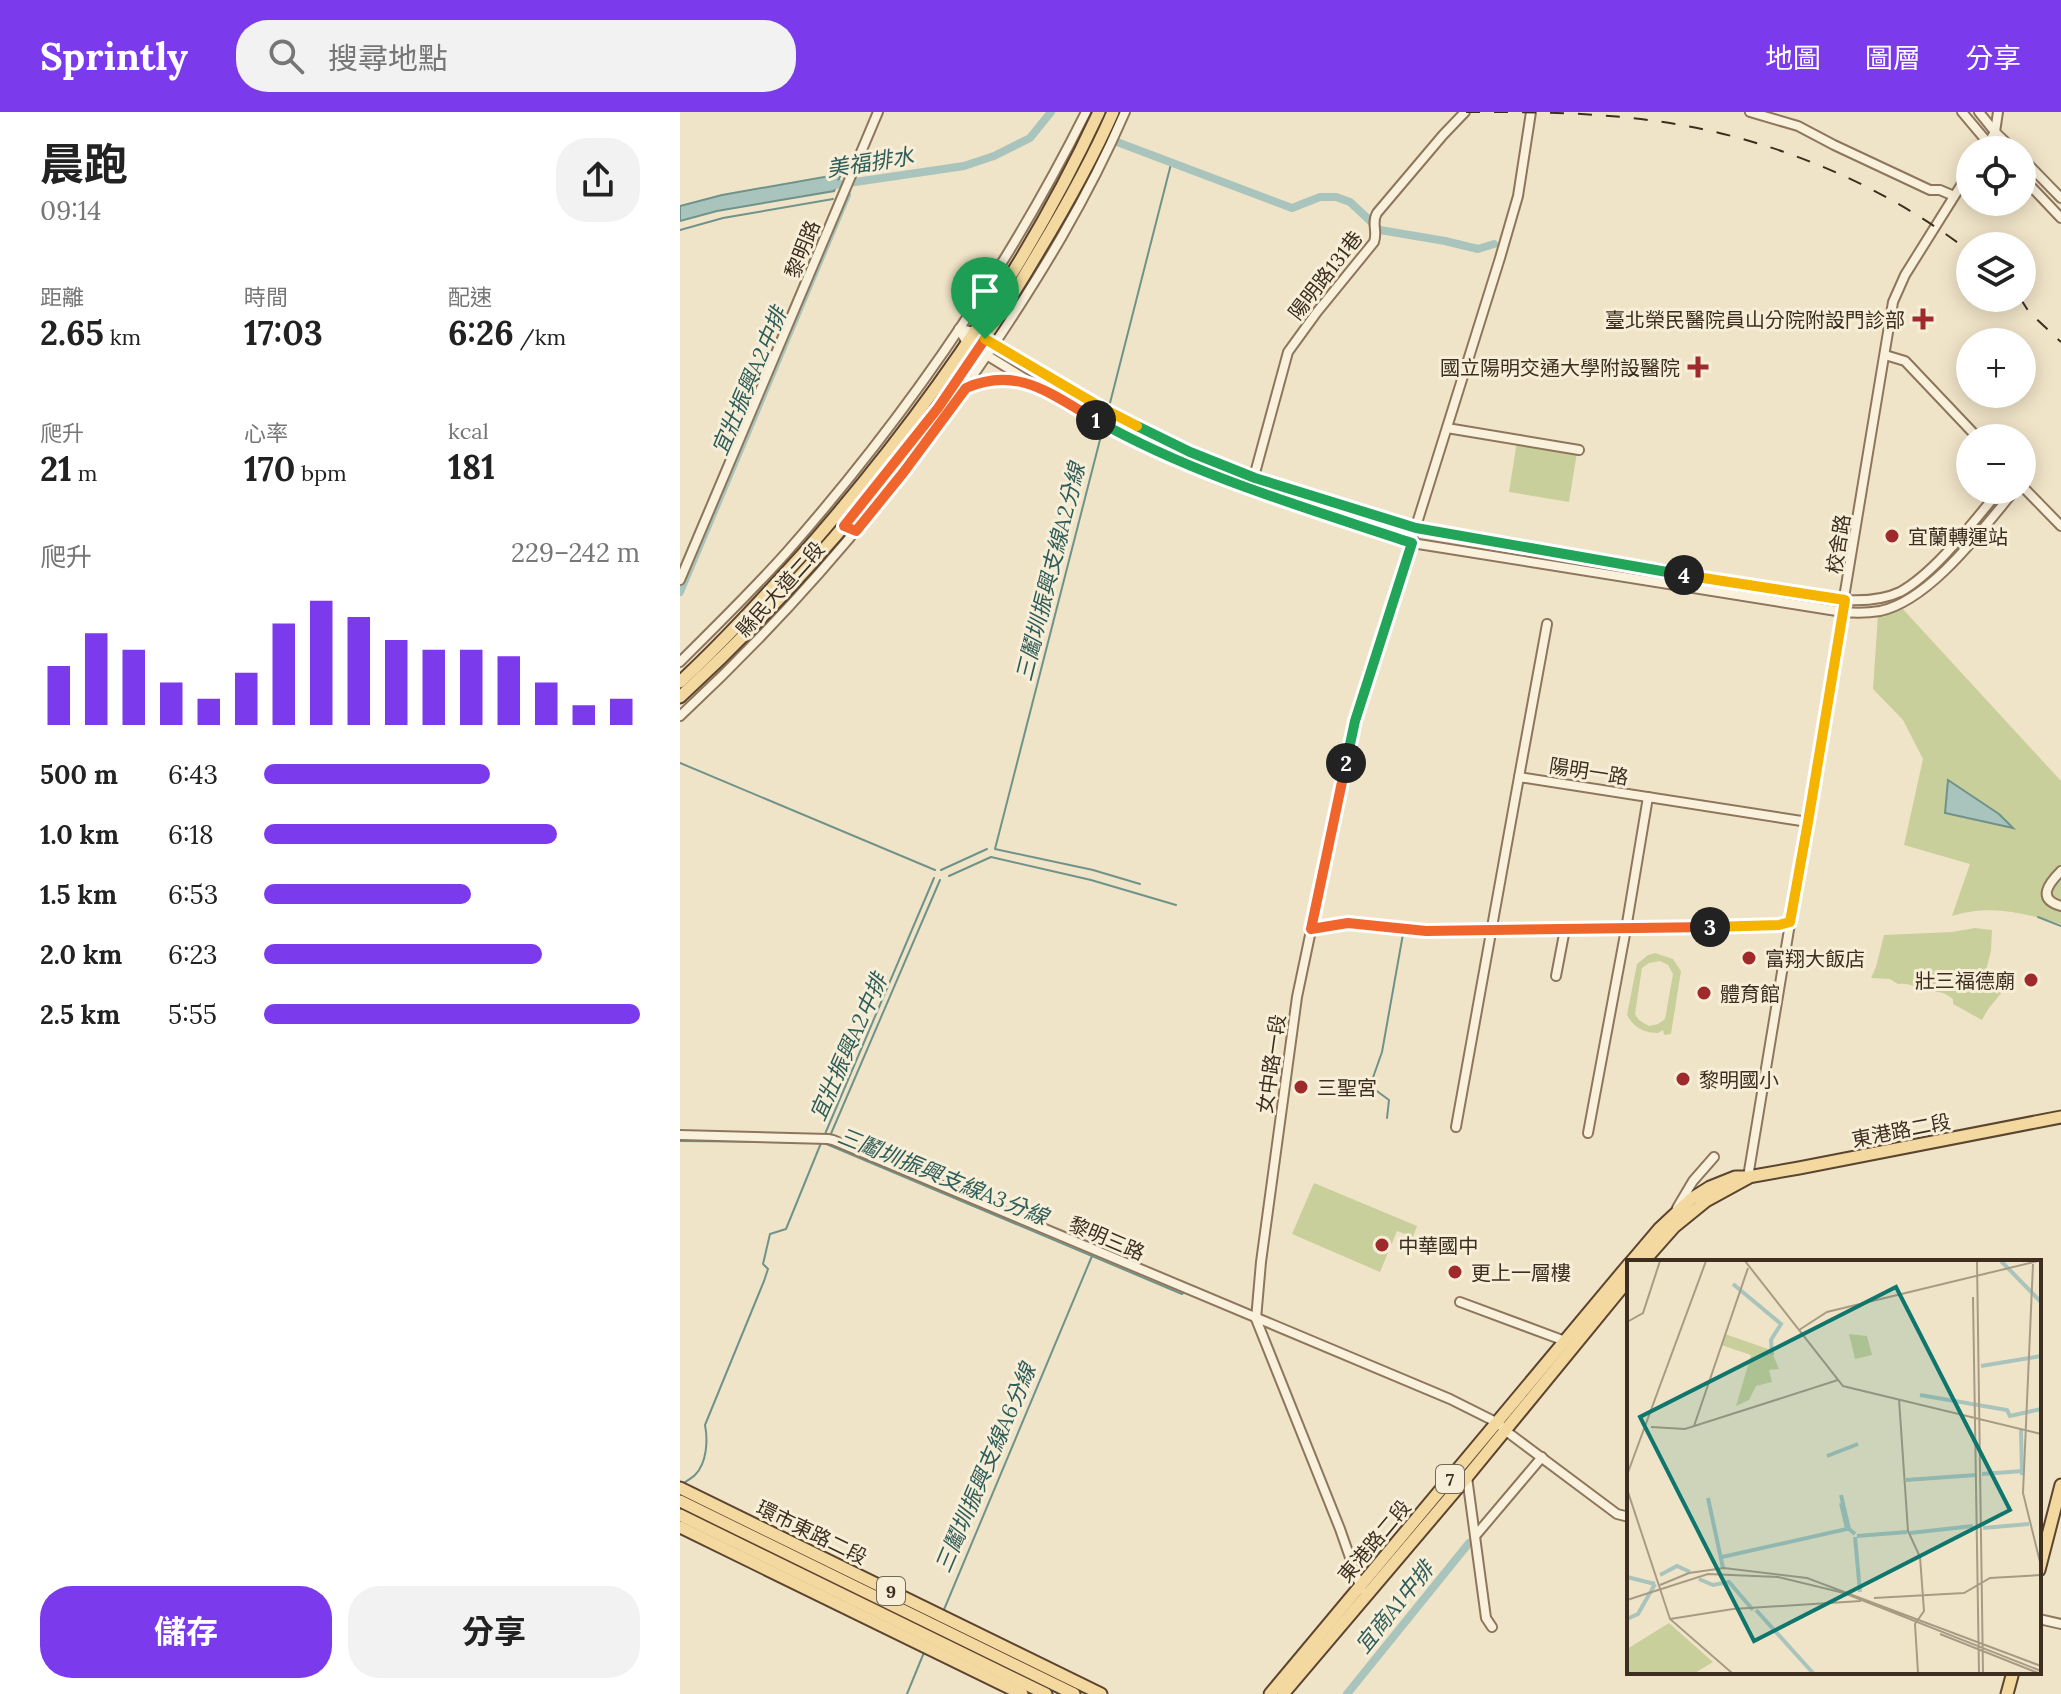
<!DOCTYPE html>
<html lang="zh-TW">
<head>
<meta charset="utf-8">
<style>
	body { margin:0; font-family:Lora,"Noto Sans TC",serif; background:#f2f2f2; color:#222; height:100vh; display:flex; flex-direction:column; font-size:30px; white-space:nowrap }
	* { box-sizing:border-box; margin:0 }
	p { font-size:26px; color:#767676 }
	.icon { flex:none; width:44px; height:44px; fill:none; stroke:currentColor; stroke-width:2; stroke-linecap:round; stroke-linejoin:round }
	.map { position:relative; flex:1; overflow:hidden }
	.drawer { display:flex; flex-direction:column; background:#fff; width:680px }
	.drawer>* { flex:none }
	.controls { position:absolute; left:1276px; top:24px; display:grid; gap:16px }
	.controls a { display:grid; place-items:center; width:80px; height:80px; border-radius:50%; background:#fff; box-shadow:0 4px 20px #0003; font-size:40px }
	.pin { position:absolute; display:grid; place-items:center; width:68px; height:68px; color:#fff; margin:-82px -34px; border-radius:50% 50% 50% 0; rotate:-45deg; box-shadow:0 0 8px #0007 }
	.pin .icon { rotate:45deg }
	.km { position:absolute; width:40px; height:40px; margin:-20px; border-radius:50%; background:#222; color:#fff; font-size:22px; line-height:40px; text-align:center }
	.round { display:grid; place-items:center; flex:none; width:84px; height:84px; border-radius:32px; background:#f2f2f2 }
	.summary { display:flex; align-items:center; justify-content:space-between; height:136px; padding:0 40px }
	h1 { font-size:44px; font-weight:700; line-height:60px }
	.figures { display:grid; grid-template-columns:repeat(3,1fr); gap:12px; height:136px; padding:8px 40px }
	.figures div { display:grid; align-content:center }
	.figures b { font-size:34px; font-weight:700 }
	.figures small { font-size:22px; font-weight:400 }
	.figures p { font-size:22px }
	.chart { height:224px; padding:16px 40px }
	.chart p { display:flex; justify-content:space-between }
	.chart svg { width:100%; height:144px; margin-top:8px; stroke:#7c3aed; stroke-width:6 }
	.cta { display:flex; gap:16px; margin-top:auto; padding:16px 40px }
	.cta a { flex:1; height:92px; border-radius:32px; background:#7c3aed; color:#fff; font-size:32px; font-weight:700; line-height:92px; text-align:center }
	.cta a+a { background:#f2f2f2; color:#222 }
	ul { padding:0 40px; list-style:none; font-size:26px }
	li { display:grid; grid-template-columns:128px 96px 1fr; align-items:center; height:60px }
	li i { height:20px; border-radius:10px; background:#7c3aed }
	header { display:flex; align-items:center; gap:48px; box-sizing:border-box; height:112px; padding:0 40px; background:#7c3aed; color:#fff }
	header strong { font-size:38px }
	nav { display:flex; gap:44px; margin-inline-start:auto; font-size:28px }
	.search { width:560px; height:72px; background:#f2f2f2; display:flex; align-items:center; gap:20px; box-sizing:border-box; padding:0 28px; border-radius:32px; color:#767676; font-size:30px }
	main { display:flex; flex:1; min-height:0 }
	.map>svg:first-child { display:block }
	.green { fill:#c9cf9b; fill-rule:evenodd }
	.water { fill:#a9c4bc; stroke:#6f938a; stroke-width:2 }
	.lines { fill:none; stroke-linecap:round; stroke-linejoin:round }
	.stream { stroke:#6f938a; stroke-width:2 }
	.canal { stroke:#a9c4bc; stroke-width:8 }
	.minor-casing { stroke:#8d765c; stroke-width:12 }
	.major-casing { stroke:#5b4430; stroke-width:15 }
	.minor { stroke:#faf1dc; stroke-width:8 }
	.major { stroke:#f3d9a0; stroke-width:11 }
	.rail { stroke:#3d2e20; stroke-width:2; stroke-dasharray:14 14; stroke-linecap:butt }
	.split-1-casing { stroke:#fff; stroke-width:16 }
	.split-2-casing { stroke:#fff; stroke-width:16 }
	.split-3-casing { stroke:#fff; stroke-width:16 }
	.split-4-casing { stroke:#fff; stroke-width:16 }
	.split-5-casing { stroke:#fff; stroke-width:16 }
	.split-6-casing { stroke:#fff; stroke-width:16 }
	.split-1 { stroke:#f0652b; stroke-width:10 }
	.split-2 { stroke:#22a559; stroke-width:10 }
	.split-3 { stroke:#f0652b; stroke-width:10 }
	.split-4 { stroke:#f5b400; stroke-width:10 }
	.split-5 { stroke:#22a559; stroke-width:10 }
	.split-6 { stroke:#f5b400; stroke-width:10 }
	.poi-dot { fill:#9e2a2b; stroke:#f7eed8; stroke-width:3 }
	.labels { text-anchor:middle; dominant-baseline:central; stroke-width:6; stroke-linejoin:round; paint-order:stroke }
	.shield { fill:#f7eed8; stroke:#756857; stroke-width:2 }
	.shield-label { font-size:18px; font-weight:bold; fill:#3d2e20 }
	.street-label { font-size:20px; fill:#3d2e20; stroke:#f7eed8 }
	.poi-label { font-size:20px; fill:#3d2e20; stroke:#f7eed8; text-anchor:start }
	.water-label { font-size:22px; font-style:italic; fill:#2f5d5a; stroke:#f7eed8 }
	.inset-river { fill:none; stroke:#a9c4bc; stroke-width:4 }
	.inset-road { fill:none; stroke:#a89b85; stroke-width:2 }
	.view { fill:#0f766e; fill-opacity:0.15; stroke:#0f766e; stroke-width:4 }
	.inset-edge { fill:none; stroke:#3d2e20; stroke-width:4 }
</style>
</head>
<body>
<header>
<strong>Sprintly</strong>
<div class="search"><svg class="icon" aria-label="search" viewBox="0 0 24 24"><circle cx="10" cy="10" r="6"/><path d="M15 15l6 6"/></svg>搜尋地點</div>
<nav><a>地圖</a><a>圖層</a><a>分享</a></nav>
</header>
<main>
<section class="drawer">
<div class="summary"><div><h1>晨跑</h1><p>09:14</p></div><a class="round"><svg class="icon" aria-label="share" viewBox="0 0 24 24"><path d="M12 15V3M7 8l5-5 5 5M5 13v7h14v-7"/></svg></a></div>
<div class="figures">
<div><p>距離</p><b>2.65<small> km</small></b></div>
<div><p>時間</p><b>17:03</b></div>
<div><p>配速</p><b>6:26<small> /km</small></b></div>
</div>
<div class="figures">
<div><p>爬升</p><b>21<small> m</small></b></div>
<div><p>心率</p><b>170<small> bpm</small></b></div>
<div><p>kcal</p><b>181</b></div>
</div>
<div class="chart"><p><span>爬升</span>229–242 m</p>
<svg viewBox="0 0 160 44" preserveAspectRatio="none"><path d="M5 44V26M15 44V16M25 44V21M35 44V31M45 44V36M55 44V28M65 44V13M75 44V6M85 44V11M95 44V18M105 44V21M115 44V21M125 44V23M135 44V31M145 44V38M155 44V36"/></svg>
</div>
<ul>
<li><b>500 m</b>6:43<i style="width:60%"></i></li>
<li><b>1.0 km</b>6:18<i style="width:78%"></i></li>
<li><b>1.5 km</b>6:53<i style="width:55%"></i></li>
<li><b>2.0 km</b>6:23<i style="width:74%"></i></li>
<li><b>2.5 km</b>5:55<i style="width:100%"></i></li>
</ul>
<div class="cta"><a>儲存</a><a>分享</a></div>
</section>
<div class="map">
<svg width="1381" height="1582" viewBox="0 0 1381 1582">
	<rect width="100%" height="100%" fill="#f0e4c8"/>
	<g class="green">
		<path d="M837,329l60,11 -8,50 -60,-10z"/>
		<path d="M1221,495l160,174v143c-38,-11 -70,-20 -109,-8l18,-52 -66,-19 19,-86 -20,-39 -30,-31 5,-74z"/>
		<path d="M1295,816l17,2 -1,21 -5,19 19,9 1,8c-8,11 -18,20 -24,33l-29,-16v-5c-13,-10 -14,-5 -27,-9 -12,-3 -16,-7 -28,-6l-8,-5 -19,-1 5,-11 8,-32 68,-3z"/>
		<path d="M975,841l18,6 8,12 -10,63 -7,1 -1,-5 -5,3c-14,0 -24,-5 -31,-18l10,-51 11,-9zM980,849l8,4 5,9 -8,45 -7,5 -9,2 -10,-6 -4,-6 7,-46 7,-5z"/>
		<path d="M634,1071l103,43 -4,11 -16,-6 -17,41 -88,-38z"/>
	</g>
	<g class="water">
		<path d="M161,62l-7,17 -117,20 -37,10v-15l42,-11z"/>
		<path d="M1268,668l51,34 14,14 -68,-15z"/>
	</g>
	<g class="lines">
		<g class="stream">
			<path d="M0,118l43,-12 110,-19"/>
			<path d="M429,295l62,-243"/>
			<path d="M423,316l-108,421 98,21 47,14"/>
			<path d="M0,456l170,-402"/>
			<path d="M0,651l255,107"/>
			<path d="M261,758l46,-21"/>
			<path d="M269,764l42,-19 100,23 85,25"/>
			<path d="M1358,805l23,9"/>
			<path d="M707,1006l2,-18 -19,-14 12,-34 21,-118"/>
			<path d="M0,1019l144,4"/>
			<path d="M145,1022l109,-256"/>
			<path d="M150,1024l110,-256"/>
			<path d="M0,1029l106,1"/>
			<path d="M144,1031l358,151 1,-1"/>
			<path d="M4,1371c4,-3 8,-5 11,-8 12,-12 13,-35 10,-50l59,-144 4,-12 -5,-5 7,-30 16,-5 35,-86"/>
			<path d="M263,1500l149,-356"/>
			<path d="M227,1582l18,-44"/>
		</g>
		<g class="canal">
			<path d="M437,30l175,66 28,-11h16l14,5 30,28 65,11 33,8 16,-5"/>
			<path d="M148,74l136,-20 30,-10 36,-18 21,-26"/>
			<path d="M0,480l167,-397"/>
			<path d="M667,1582l122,-151"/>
		</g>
		<defs>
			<g id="minor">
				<path d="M1070,0l48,14 36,19 96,45h10l14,6"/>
				<path d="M1282,0l32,38"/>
				<path d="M1299,0l16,20 19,18"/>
				<path d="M1304,38l11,-18 3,-20"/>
				<path d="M1342,46l39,40"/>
				<path d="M1342,65l39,41"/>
				<path d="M279,217l8,14 78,48 56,32 82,41 67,26 162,53 431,69c12,1 25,1 37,-1 51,-11 103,-83 135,-121"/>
				<path d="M279,217l16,3 129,77 86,43 65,26 161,50 429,72c18,1 38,0 55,-8 35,-19 74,-71 100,-102"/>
				<path d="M1205,243l20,6 73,77"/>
				<path d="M286,276c20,-9 39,-12 60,-6"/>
				<path d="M767,316l132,22"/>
				<path d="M572,372l36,-132 29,-40 57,-70c4,-11 -3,-19 3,-29l66,-78 22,-23"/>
				<path d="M1342,374l39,40"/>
				<path d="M0,468l198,-468"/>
				<path d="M867,512l-28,153 289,45"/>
				<path d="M0,550c36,-36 72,-71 106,-109 118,-134 220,-281 300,-441"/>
				<path d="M0,604c116,-108 219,-229 307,-361 52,-77 101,-157 138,-243"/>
				<path d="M1381,759c-12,12 -25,28 0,35"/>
				<path d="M631,817l37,-6 78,8 353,-6 11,-3"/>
				<path d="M876,864l9,-47"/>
				<path d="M776,1015l63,-350"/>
				<path d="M908,1021l38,-204 22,-132"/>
				<path d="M0,1023l148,4 5,1 617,259 48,24 8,8 111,83 12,3"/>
				<path d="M1068,1065l145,-875 12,-27 65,-104"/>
				<path d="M997,1096l16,-27 21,-24"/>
				<path d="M780,1190l105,39"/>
				<path d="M785,1363l2,2 19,141 6,9"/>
				<path d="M796,1423l66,-78"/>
				<path d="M681,1477l-21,-60 -84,-210 5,-57 36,-265 58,-276 145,-463 18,-62 13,-84"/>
				<path d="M1359,1507l22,5"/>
			</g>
			<g id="major">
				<path d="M0,570c43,-40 83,-84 122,-127 117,-133 222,-281 297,-443"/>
				<path d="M0,585c141,-130 262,-281 359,-446 27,-45 53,-91 74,-139"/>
				<path d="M951,1150l28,-33 32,-30 19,-12 25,-10h13l51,-9 262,-51"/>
				<path d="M963,1150l31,-35 32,-26 42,-23"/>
				<path d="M0,1376l421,206"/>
				<path d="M0,1389l394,193"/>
				<path d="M0,1403l366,179"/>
				<path d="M0,1415l342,167"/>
				<path d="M1359,1458l22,-85"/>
				<path d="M590,1582l359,-430"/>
				<path d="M603,1582l184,-217 162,-198"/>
				<path d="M1327,1582l6,-22"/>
			</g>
		</defs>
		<use href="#minor" class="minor-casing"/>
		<use href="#major" class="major-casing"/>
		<use href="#minor" class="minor"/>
		<use href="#major" class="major"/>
		<g class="rail">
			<path d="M786,0c61,0 121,0 182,8 114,14 231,61 322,132"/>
			<path d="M1340,186l9,14 32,30"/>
		</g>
	</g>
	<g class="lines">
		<defs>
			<path id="split-1" d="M305,227l-47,69 -94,118 12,5 47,-58 63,-85c52,-23 86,7 130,32"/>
			<path id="split-2" d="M416,308c99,56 208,87 316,123l-57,178 -9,42"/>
			<path id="split-3" d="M666,651l-35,166 37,-6 78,8 284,-4"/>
			<path id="split-4" d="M1004,463l161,25 -37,222 -18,100 -11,3 -69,2"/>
			<path id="split-5" d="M457,314l53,26 65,26 161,50 268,47"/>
			<path id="split-6" d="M305,227l119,70 33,17"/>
		</defs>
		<use href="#split-1" class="split-1-casing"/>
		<use href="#split-2" class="split-2-casing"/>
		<use href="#split-3" class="split-3-casing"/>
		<use href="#split-4" class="split-4-casing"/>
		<use href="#split-5" class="split-5-casing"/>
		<use href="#split-6" class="split-6-casing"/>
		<use href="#split-1" class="split-1"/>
		<use href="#split-2" class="split-2"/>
		<use href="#split-3" class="split-3"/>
		<use href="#split-4" class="split-4"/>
		<use href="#split-5" class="split-5"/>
		<use href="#split-6" class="split-6"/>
	</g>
	<g class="poi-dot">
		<path d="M1239 195h8v8h8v8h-8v8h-8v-8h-8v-8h8z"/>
		<path d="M1014 243h8v8h8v8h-8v8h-8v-8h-8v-8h8z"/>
		<circle cx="1212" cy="424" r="8"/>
		<circle cx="1069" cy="846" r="8"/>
		<circle cx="1351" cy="868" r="8"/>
		<circle cx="1024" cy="881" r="8"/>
		<circle cx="1003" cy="967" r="8"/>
		<circle cx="621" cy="975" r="8"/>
		<circle cx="702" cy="1133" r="8"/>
		<circle cx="775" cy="1160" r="8"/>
	</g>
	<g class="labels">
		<g class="shield">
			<rect x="756" y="1353" width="28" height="28" rx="6"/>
			<rect x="197" y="1465" width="28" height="28" rx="6"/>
		</g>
		<g class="shield-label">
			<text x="770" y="1367">7</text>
			<text x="211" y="1479">9</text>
		</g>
		<g class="street-label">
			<text transform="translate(122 137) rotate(-68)">黎明路</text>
			<text transform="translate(645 163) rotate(-52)">陽明路131巷</text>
			<text transform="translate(1158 432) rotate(-81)">校舍路</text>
			<text transform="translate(100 477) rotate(-48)">縣民大道二段</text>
			<text transform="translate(909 659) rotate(9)">陽明一路</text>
			<text transform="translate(591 952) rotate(-82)">女中路一段</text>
			<text transform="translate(1221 1018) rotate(-11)">東港路二段</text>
			<text transform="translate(427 1126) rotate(23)">黎明三路</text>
			<text transform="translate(132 1420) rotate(26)">環市東路二段</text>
			<text transform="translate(694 1429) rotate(-50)">東港路二段</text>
		</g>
		<g class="poi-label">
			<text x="1225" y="207" text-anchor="end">臺北榮民醫院員山分院附設門診部</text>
			<text x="1000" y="255" text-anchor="end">國立陽明交通大學附設醫院</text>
			<text x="1228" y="424">宜蘭轉運站</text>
			<text x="1085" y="846">富翔大飯店</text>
			<text x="1335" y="868" text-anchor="end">壯三福德廟</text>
			<text x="1040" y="881">體育館</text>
			<text x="1019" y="967">黎明國小</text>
			<text x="637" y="975">三聖宮</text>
			<text x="718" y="1133">中華國中</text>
			<text x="791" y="1160">更上一層樓</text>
		</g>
		<g class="water-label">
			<text transform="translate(190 50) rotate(-9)">美福排水</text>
			<text transform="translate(69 269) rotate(-67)">宜壯振興A2中排</text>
			<text transform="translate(370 460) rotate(-76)">三鬮圳振興支線A2分線</text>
			<text transform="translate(168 935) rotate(-66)">宜壯振興A2中排</text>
			<text transform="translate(263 1064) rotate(22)">三鬮圳振興支線A3分線</text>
			<text transform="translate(305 1356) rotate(-67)">三鬮圳振興支線A6分線</text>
			<text transform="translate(714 1495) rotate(-51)">宜商A1中排</text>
		</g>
	</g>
	<g transform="translate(947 1148)">
		<rect width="414" height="414" fill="#f0e4c8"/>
		<path d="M98,74l46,16 8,19 -10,1 3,12 -16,4 -7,14 -13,6 15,-51 -30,-10zM222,74l18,2 5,19 -17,4zM42,363l44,39 -18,11h-68v-24z" fill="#c9cf9b"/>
		<path class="inset-river" d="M374,1l40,41M106,24l48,40 -10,16 1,15M354,106l60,-10M293,135l87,15 3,6 31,-7M394,170l1,45M200,196l31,-12M355,214l41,-3M279,220l70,-5M214,235l8,34 6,5M81,238l15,70M356,268l46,-4M283,273l63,-7M230,276l50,-4M228,277l5,55M95,297l125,-28 -6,-26M33,315l17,-9 13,6M0,317l28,7M72,319l14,6 16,-3 24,28M129,350l57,63M0,359l11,-5 17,-30"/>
		<path class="inset-road" d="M118,1l98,125 198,48M350,1l6,412M406,4l-10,229 18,73M346,37l6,376M0,62l16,-9 17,-52M172,70l28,-18 211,-51M272,139l9,132 12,26 4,54 -9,13 3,49M67,166l54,-158M24,167l34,2 153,-49M0,215l79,-214M0,229l43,130 62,54M33,325l29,-12 35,-5 83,10 234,88M247,338l90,-5 26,-15 51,-3M0,340l81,-26 70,3 66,16 197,78M43,359l63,-10 128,-8M313,374l98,39"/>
		<path class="view" d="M269,27l114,223 -256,131 -114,-224z"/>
		<rect width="414" height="414" class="inset-edge"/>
	</g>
</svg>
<div class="controls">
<a><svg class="icon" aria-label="locate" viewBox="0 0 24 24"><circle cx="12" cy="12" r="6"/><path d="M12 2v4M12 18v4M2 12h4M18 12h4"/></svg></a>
<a><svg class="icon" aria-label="layers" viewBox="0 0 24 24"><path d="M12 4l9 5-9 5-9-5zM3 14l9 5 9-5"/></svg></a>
<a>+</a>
<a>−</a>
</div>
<div class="pin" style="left:305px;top:227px;background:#1e9e55"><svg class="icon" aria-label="arrive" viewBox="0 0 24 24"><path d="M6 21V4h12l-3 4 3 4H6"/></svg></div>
<b class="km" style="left:416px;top:308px">1</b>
<b class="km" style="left:666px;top:651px">2</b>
<b class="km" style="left:1030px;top:815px">3</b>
<b class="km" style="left:1004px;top:463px">4</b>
</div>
</main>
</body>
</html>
